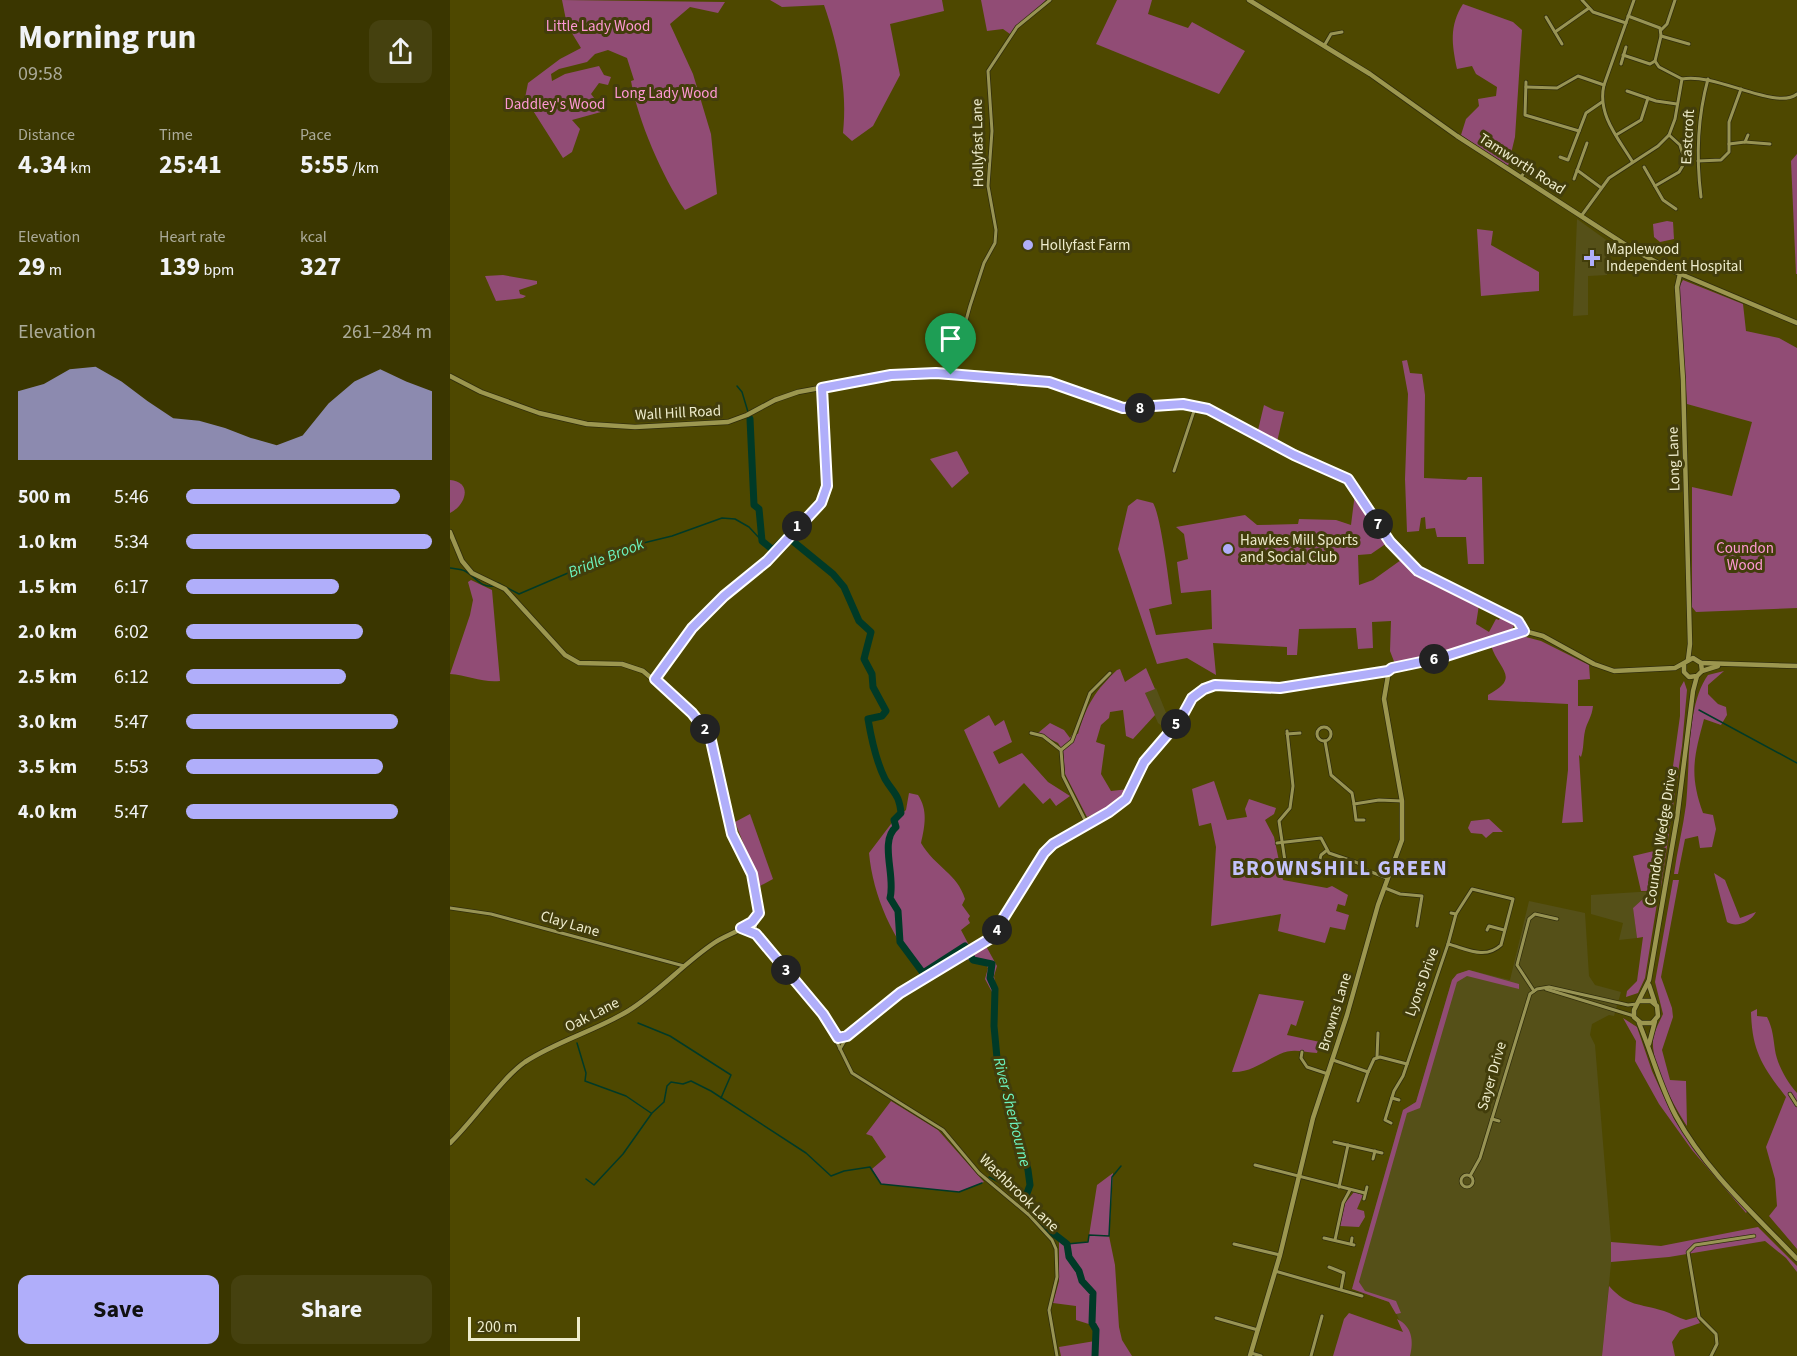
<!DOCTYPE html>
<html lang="en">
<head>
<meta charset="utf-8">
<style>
	body { margin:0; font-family:"Source Sans 3",sans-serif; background:#45410f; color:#f1f3f6; height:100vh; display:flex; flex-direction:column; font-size:22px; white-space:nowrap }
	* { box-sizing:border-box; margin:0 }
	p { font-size:20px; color:#abab99 }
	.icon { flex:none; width:33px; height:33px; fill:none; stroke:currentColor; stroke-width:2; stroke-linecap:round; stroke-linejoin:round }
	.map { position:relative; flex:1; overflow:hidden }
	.side { display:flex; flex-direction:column; background:#3a3600; width:450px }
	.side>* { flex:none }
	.scale { position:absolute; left:18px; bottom:15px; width:112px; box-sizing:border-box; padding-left:6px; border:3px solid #eeeccc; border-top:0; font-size:16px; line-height:21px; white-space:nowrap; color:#eeeccc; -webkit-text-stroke:4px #423d0b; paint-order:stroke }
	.pin { position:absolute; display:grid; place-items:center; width:51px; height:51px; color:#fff; margin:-62px -26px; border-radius:50% 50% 50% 0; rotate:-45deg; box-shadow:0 0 6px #0007 }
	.pin .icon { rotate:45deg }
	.km { position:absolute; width:30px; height:30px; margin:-15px; border-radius:50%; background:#222; color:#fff; font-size:16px; line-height:30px; text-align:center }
	.round { display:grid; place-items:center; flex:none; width:63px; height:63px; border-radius:12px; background:#45410f }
	.headline { display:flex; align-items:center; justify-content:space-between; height:102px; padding:0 18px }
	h1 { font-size:33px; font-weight:700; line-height:45px }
	.stats { display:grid; grid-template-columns:repeat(3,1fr); gap:9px; height:102px; padding:6px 18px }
	.stats div { display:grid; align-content:center }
	.stats b { font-size:26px; font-weight:700 }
	.stats small { font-size:16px; font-weight:400 }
	.stats p { font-size:16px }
	.chart { height:168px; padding:12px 18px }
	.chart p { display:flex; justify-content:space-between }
	.chart svg { width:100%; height:108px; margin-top:6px; fill:#b0aefa; opacity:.7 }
	.action { display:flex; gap:12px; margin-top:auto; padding:12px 18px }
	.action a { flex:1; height:69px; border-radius:12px; background:#b0aefa; color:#111; font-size:24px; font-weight:700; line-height:69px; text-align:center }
	.action a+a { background:#45410f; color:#f1f3f6 }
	ul { padding:0 18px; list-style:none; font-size:20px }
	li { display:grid; grid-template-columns:96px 72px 1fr; align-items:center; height:45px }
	li i { height:15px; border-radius:8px; background:#b0aefa }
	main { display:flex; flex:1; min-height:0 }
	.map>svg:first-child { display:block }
	.built { fill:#555018 }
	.green { fill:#914c75 }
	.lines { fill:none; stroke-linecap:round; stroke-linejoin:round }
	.stream { stroke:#003a27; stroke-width:1.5 }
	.river { stroke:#003a27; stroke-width:7 }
	.street-casing { stroke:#312e0c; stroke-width:4.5 }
	.secondary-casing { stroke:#312e0c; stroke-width:6 }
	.street { stroke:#989454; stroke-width:3 }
	.secondary { stroke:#9c974f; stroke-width:4.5 }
	.route-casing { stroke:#fff; stroke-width:12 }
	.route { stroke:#b0aefa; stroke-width:8 }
	.poi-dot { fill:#b0aefa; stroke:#423d0b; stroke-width:2 }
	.labels { text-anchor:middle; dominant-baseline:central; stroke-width:6; stroke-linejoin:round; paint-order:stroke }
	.park-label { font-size:15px; fill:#fe98d4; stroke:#423d0b }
	.street-label { font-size:15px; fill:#eeeccc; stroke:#423d0b }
	.poi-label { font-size:15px; fill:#eeeccc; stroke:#423d0b; text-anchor:start }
	.water-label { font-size:16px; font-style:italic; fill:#6df3be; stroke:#423d0b }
	.district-label { font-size:21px; font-weight:bold; letter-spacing:1.5px; fill:#c4c3fd; stroke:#423d0b }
</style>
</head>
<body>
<main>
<section class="side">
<div class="headline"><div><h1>Morning run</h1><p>09:58</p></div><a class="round"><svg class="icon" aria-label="share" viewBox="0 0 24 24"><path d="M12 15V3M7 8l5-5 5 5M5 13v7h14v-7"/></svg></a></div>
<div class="stats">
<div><p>Distance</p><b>4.34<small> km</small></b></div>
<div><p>Time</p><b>25:41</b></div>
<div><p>Pace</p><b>5:55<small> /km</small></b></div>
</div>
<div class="stats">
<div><p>Elevation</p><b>29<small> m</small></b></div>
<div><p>Heart rate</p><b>139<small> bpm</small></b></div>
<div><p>kcal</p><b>327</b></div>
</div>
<div class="chart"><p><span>Elevation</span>261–284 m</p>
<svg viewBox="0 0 160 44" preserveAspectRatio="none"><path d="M0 44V16L10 13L20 7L30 6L40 12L50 20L60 27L70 28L80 31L90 35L100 38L110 34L120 21L130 12L140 7L150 12L160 16V44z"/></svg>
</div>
<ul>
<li><b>500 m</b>5:46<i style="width:87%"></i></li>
<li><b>1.0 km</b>5:34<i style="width:100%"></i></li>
<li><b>1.5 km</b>6:17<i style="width:62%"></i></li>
<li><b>2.0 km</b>6:02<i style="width:72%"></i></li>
<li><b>2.5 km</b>6:12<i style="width:65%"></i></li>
<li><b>3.0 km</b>5:47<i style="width:86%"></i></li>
<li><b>3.5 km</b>5:53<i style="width:80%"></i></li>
<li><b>4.0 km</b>5:47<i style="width:86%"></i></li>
</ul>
<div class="action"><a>Save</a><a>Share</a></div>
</section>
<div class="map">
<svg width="1347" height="1356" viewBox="0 0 1347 1356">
	<rect width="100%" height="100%" fill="#4e4800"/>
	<g class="built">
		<path d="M1127,219l32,23 -2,33 -19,1v39l-15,1z"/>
		<path d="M706,688l11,27 -1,9 3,3 -2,3 -9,-7 -13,-30z"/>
		<path d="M1205,891l3,6 -14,1 -11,10 4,30 -18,2 4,-17 -32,-9v-19z"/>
		<path d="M1079,901l56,12 4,63 6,9 26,7 -7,24 -5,-1 -17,9 -2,11 5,10 17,208 -10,103h-198l4,-16 -15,-34 -4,-4 -37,-13 7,-25 44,-154 13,-8 36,-122 5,-6 12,-4 41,10z"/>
	</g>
	<g class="green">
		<path d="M112,0l163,2 -7,11 -28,-6 -20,17 23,50 18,60 6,60 -32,16c-23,-34 -47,-89 -54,-129l3,-1 -7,-22 -19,-8 -13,4 -8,8 -28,7 -8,5 1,7 13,-7 34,-8 5,9 7,2 -3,8 -9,-2 -8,11 10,13v5l-29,8 8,9 -8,23 -9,6 -38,-60 3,-15 32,-24 21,-11 -14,-23z"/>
		<path d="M320,0h172l2,11 -54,13 10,51 -27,51 -21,15 -9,-8c5,-42 -5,-88 -19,-128l-42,2z"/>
		<path d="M531,0h65l-36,34 -7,-5 -16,2z"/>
		<path d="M667,0h35l-4,14 40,14 4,-6 53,29 -26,43 -123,-50z"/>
		<path d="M1013,4l50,18 9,8 -7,107 -7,29 -47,-31 5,-16 13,-13 -1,-7 18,-3 1,-9 -21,-13 -4,-8 -15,3c-5,-25 -8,-43 6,-65z"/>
		<path d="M1347,154v120h-1l-5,-113z"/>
		<path d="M1217,221l6,1 1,17 -14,3 -6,-5 -1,-13z"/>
		<path d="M1027,229l16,2 -2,14 48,27v19l-58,5z"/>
		<path d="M53,275l34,6v3l-18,6 1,4 6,2 -3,2 -27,3 -11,-25z"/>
		<path d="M1233,280l60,24 3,27 33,7 18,10v260l-101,4 -4,-5v-120l40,9 20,-74 -65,-18 -8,-117z"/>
		<path d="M957,360l3,13 12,1 3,21 -1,83 42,2 2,-3h14l2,87h-16l-2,-27h-29l-2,-9 -9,1 -1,-12 -4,1 -2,13 -12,1 -2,-53 3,-85 -6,-33z"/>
		<path d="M814,405l10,5 10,2 -7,30 -19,-12z"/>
		<path d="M507,451l12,22 -17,15 -22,-29z"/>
		<path d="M0,480c23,2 16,25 0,33z"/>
		<path d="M905,493l32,50 -16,11 -13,1 1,30 14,-5 28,-20 21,18 57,27 -3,19 13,8 7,-13 3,1 2,-4 14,8 -3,5 -65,24 -52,11 -5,-13 1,-30 -19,1 1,26 -15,1 -2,-21 -57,1 -2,26h-10v-8l-74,-4 3,32 -29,-17 -30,6 -39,-115 10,-43 9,-7 16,4c8,12 16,82 19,101l-23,5 7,26 56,-6 -1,-39 -30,3 -4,-31 11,-3 -4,-25 -8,-7 69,-12 12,10 41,-1 1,-5 37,1 15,5z"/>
		<path d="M21,580l21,10 8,91c-17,2 -33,-6 -50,-7l20,-59 3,-15 -5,-18z"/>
		<path d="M1072,636l19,5 48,24 1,14 -12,1v26h15c-1,11 -6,16 -8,25 -2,9 -1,17 -4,26l-2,-2 4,67 -21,1 6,-53v-66l-80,-4v-5c34,-18 10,-25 3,-50z"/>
		<path d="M696,668l9,21 -10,4 10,22 -22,24 -7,-3 -3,-26 -13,2 -1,6 -8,7 -5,17 9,3 -4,29 10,17 18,-2 -12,15 -30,13 -22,-43 -2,-23 -5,-8 -20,-10 12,-10 14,7 6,8 3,-5 5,1c9,-30 17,-43 39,-64l3,-1 5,13z"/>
		<path d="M1274,671l-16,14v9l10,10 8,3 1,8 -6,10 -17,-6c-10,38 -15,55 -1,94l10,2 3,14 -4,18 -12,1 -2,-12 -13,3 -7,35h-4c3,-23 9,-46 12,-69 4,-37 0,-100 22,-130z"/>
		<path d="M1234,681l3,9 -5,56 -21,141 -6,4h-14l-8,-35 25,-6 4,-5 18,-129v-28z"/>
		<path d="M539,715l6,11 9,-6 8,22 -19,10 6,12 23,-11 26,29 22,14 -14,10 -6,-8 -7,6 -19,-21 -25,25 -35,-78z"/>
		<path d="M764,781l13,39 20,-3 -2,-8 4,-10 27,9 -2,6 -9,6 9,17 9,43 44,8 5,-2 16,9 -3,11 -7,-2 -2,7 13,4 -4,15 -15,-3 -5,16 -47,-12 3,-17 -70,12 5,-79 -5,-24 -12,3 -7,-37z"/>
		<path d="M459,793l9,2c10,15 7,31 3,48 15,25 36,30 44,56l-3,6 8,11 -2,3 2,4 -9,7 10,19 -48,24c-30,-32 -50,-77 -54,-120l25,-33 12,-10z"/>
		<path d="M300,814l23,65 -13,7 -25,-64z"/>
		<path d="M1039,819l14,13h-10l-7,6 -4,-4 -11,-1 -3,-5 3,-7z"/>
		<path d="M1264,873l11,7 15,38 16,-6c-5,10 -20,16 -29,10z"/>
		<path d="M1223,880h6l-18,97 11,31 1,9 -11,33 8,30 16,1 1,45c-13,-20 -36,-61 -34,-86 1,-9 6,-17 10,-26l-8,-32z"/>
		<path d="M1208,897l-13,81 -7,15 -12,4 1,-6 10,-10 6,-44 -6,1 -4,-30 11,-10z"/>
		<path d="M536,946l11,20 -3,10 3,16h-5l-7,-13 3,-11 -2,-3 -21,-6z"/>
		<path d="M1019,970l50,14v5l-52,-13 -10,6 -37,126 -13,5 -48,169 6,9 31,10 5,12 -5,1 -7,-12 -37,-13 51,-179 13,-8 36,-122 5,-6z"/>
		<path d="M809,994l45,7 -8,25 -5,-2 -4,11 33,7 -3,11c-13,-1 -25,-5 -37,1 -16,7 -30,19 -48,18z"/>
		<path d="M1307,1009v7l10,1c6,12 6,20 8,33 2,14 12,32 22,43v156l-28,-33 8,-10 -2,-27 -9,-32 20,-50c-23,-30 -34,-45 -35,-85z"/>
		<path d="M1173,1018l14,9 15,44 22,48 21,32 53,59 -2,3 -54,-63 -33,-46 -24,-43 1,-20z"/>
		<path d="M441,1101l47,29 46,52 -25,10 -78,-8 -9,-15 14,-12 -14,-21 -6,-2z"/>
		<path d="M663,1173l-4,63 6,29 4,62 3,13 10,16h-71l-2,-9 36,-6 1,-11 -4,-5 -16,-5v-14l-23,-3 6,-22v-41l8,4 21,-2 9,-57z"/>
		<path d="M904,1192l9,3 -6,14 7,2 1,6 -6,10 -19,-1 5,-23z"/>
		<path d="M1308,1227l39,39v6l-11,-14 -21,-17 -96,16 -58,5v-20l50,4z"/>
		<path d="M1159,1286c19,21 30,17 55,25 7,2 14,7 22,9l11,-3 3,6 -20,7 -8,12 3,14h-73z"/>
		<path d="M899,1313l54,19 -6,-13c15,7 17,22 13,37h-77l11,-37z"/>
	</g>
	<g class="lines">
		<g class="stream">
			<path d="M287,386l5,6 6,20"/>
			<path d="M0,568c5,1 11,1 15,3 11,6 15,17 29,15"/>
			<path d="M48,583l21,11 112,-48 41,-10 50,-18 13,1 14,8 13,14"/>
			<path d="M1249,710l98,53"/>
			<path d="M188,1023l32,13 61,39 -10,23"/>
			<path d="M127,1043l9,30 -1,8 41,15 25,17"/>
			<path d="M539,1177l37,19"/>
			<path d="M136,1179l8,6 29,-31 29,-41 12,-11 3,-16 4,-4 12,2 8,-3 20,10 95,62 25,23 13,-5 26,-4 11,17 78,8 23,-9"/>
			<path d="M617,1244l21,-2 1,-7 20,1 3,-59 9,-11"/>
		</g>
		<g class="river">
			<path d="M300,419l4,86 5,4 3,32 11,9 14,-14"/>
			<path d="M339,538l44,36 11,13 15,34 12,11 -7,27 8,15 1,13 13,24 -4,5 -14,3c3,18 9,44 17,60 9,15 14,15 16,34l-7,7 2,7c-17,14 0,50 -6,71l8,13 2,31 23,31 42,-27 8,14 19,4 -2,14 5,11 -1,37 3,32 31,112 2,15 -4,11 14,27 27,21 2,13 10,14 3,10 11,12 -1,30 4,7 -1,26"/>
		</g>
		<defs>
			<g id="street">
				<path d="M1132,0l11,12 33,11"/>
				<path d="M1178,16l32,12 1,8 -6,25 4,6 23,12"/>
				<path d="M1096,17l16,27"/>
				<path d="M1211,30l6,-6 8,-24"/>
				<path d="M1105,32l34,-24"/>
				<path d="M1211,36l28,8"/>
				<path d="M874,46l7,-12 11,-2"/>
				<path d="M1173,55l27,9 5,-3"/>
				<path d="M1171,64l5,-17"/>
				<path d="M1076,82l-1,33 54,16"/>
				<path d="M1076,87l31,1 21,-12 26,9"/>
				<path d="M1177,91l29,10 21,3"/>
				<path d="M1166,135l25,-15 7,-22"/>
				<path d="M1295,142l25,2"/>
				<path d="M1279,144l16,-2 3,-7"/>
				<path d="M1110,157l8,3 18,-47 16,-11"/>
				<path d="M1182,161c-14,-23 -35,-47 -28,-76l30,-85"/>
				<path d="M1248,161l23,-1 8,-8v-30l12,-33"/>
				<path d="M1194,167l19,33 13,9"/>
				<path d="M1127,170l23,17"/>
				<path d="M1071,177l9,-13"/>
				<path d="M1124,179l13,-36"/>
				<path d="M1205,186l24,-14 6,-10 -5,-17 -11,-10"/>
				<path d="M1251,197c-5,-40 -4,-78 7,-118"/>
				<path d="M1132,215l27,-37 49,-32 11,-11 6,-16 7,-40c33,-7 94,32 115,15"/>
				<path d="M501,375l19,-69 14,-43 11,-20 1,-13 -8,-44 4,-55 -4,-60 29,-44 33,-27"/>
				<path d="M724,471l22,-66"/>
				<path d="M205,679l37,-51 32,-32 43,-35 54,-58 6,-17 -5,-98"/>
				<circle cx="874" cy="734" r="7"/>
				<path d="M581,733l12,3 18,14 2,26 24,48"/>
				<path d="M837,734l13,-1"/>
				<path d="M875,741l6,34 21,18 2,11"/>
				<path d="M611,750l11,-9 18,-48 20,-20"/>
				<path d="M914,820h-8l-2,-16 25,-4 23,1"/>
				<path d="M827,843l44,-5 8,15 29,10 8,7 21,8"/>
				<path d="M836,868l-7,-47 11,-13 3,-22 -6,-55"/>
				<path d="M852,872l16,-5 3,-12 5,-4"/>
				<path d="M935,888l15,6 22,2 -5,30"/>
				<path d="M0,908l41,6 193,52"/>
				<path d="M305,919l1,15 67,80 29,59 91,57 36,43 50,42 23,25 4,9 1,28 -8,33 8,46"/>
				<path d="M293,929l13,5"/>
				<path d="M1037,930l2,-4 15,4"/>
				<path d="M998,944l8,-30 -5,-1"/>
				<path d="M1096,989l88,27"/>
				<path d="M1084,991l-17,-26 12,-46 6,-5 22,5"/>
				<path d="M384,1035l4,3 9,-2 53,-43 91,-55 45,-76 17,-18 56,-32 17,-13 18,-36 36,-43 10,-19 10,-10 15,-6 65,3 108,-17"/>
				<path d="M390,1049l7,-12"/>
				<path d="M852,1052l-1,6 6,9 21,7"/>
				<path d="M927,1057l1,-24"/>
				<path d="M883,1060l35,12 6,-13 6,-2 27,7"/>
				<path d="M1340,1094l7,11"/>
				<path d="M942,1098l7,2"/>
				<path d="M908,1101l10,-29"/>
				<path d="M1042,1119l7,2"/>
				<path d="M941,1123l-6,-3 9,-29 9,-15 45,-132c19,5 37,16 53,1l12,-46 -41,-10 -16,25"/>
				<path d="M884,1142l48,11"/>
				<path d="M923,1159l2,-8"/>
				<path d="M805,1165l110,28"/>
				<circle cx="1017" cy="1181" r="6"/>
				<path d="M1020,1176l10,-18 50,-164 7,-5 12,-2 79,18 9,-1"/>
				<path d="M889,1187l9,-42"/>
				<path d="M914,1199l3,-12"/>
				<path d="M874,1238l30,7"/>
				<path d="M885,1240l8,-37 7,-13"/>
				<path d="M784,1244l46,11"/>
				<path d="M901,1244l1,-6"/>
				<path d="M879,1267l15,6 -3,16"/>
				<path d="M825,1271l87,25"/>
				<path d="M766,1318l42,12"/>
				<path d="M801,1353l10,3"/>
				<path d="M861,1356l11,-40"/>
				<path d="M1261,1356l6,-12 -1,-10 -17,-17 -11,-65 7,-7 59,-9"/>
			</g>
			<g id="secondary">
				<path d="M799,0l121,74 87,62 175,113 39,21 126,53"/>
				<path d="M1230,274l-3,13 6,93 7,264 -2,16"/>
				<path d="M0,376l31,16 58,21 48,11 48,3 93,-5 19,-7 28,-15 23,-8 93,-17 45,-2 94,7 36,6 57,22 73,-3 25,9 74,41 53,24 42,63 28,29 100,50 6,10"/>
				<path d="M0,532l12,29 10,12 33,16 60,66 14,8 43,1 21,7 49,42 15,18 25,103 23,49 4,30c-9,16 -30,20 -45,30 -31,21 -54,48 -86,68 -33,20 -71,30 -103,51 -23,16 -52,59 -75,81"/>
				<path d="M1251,663l96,3"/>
				<path d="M1252,671l16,-5"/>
				<path d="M1199,985l6,18"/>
				<path d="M1190,1001h11l6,5 1,10 -6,7h-11l-7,-6v-7l15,-30 28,-162 16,-127 4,-15"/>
				<path d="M1189,1023c13,31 21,63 37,93 29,54 79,99 121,143"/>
				<path d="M1199,1044l6,-23"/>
				<path d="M800,1356l30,-101 33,-137 34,-103 31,-110 24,-65v-39l-18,-102 5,-29 51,-12 84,-27 19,5 51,28 20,7 61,-3 18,-10 8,5 1,8 -5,5 -8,1 -5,-5v-7"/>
			</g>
		</defs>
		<use href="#street" class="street-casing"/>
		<use href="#secondary" class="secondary-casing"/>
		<use href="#street" class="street"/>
		<use href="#secondary" class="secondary"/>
	</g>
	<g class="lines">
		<defs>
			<path id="route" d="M486,373l113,9 74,26 60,-4 25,5 86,46 54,24 42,63 28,29 100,50 6,10 -84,27 -48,10 -4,3 -108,17 -65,-3 -11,4 -12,9 -12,22 -36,42 -18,37 -17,13 -56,32 -9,9 -53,85 -91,55 -53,43 -9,2 -15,-24 -67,-80 -15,-6 11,-6 7,-9 -7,-39 -20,-40 -22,-98 -18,-23 -37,-34 37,-51 32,-32 43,-35 54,-58 6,-17 -5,-98 69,-13z"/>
		</defs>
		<use href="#route" class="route-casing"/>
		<use href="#route" class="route"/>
	</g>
	<g class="poi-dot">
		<circle cx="578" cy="245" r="6"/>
		<path d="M1139 249h6v6h6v6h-6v6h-6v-6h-6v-6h6z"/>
		<circle cx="778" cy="549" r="6"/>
	</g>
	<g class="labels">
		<g class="park-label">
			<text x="148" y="26">Little Lady Wood</text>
			<text x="216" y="93">Long Lady Wood</text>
			<text x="105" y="104">Daddley's Wood</text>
			<text x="1295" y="548">Coundon<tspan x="1295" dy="17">Wood</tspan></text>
		</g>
		<g class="street-label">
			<text transform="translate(1238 137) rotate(-87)">Eastcroft</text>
			<text transform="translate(528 143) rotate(-91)">Hollyfast Lane</text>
			<text transform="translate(1072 164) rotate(33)">Tamworth Road</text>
			<text transform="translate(228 413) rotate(-3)">Wall Hill Road</text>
			<text transform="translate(1224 459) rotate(-92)">Long Lane</text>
			<text transform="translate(1211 837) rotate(-81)">Coundon Wedge Drive</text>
			<text transform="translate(120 924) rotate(16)">Clay Lane</text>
			<text transform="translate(972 982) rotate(-70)">Lyons Drive</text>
			<text transform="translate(885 1012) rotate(-73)">Browns Lane</text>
			<text transform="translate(142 1015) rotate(-27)">Oak Lane</text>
			<text transform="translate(1042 1076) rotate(-74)">Sayer Drive</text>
			<text transform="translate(569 1193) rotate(44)">Washbrook Lane</text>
		</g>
		<g class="poi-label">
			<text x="590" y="245">Hollyfast Farm</text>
			<text x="1156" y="249">Maplewood<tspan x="1156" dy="17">Independent Hospital</tspan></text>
			<text x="790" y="540">Hawkes Mill Sports<tspan x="790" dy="17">and Social Club</tspan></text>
		</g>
		<g class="water-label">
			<text transform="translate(156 558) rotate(-22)">Bridle Brook</text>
			<text transform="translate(562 1112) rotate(76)">River Sherbourne</text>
		</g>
		<g class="district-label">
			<text x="890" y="868">BROWNSHILL GREEN</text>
		</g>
	</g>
</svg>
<div class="scale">200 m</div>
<div class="pin" style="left:501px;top:375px;background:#1e9e55"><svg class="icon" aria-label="arrive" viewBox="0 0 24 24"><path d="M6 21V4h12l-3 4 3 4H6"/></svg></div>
<b class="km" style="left:347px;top:526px">1</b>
<b class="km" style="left:255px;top:729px">2</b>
<b class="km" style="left:336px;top:970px">3</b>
<b class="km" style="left:547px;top:930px">4</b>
<b class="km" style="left:726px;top:724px">5</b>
<b class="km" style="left:984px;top:659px">6</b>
<b class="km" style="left:928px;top:524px">7</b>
<b class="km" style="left:690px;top:408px">8</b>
</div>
</main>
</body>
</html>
